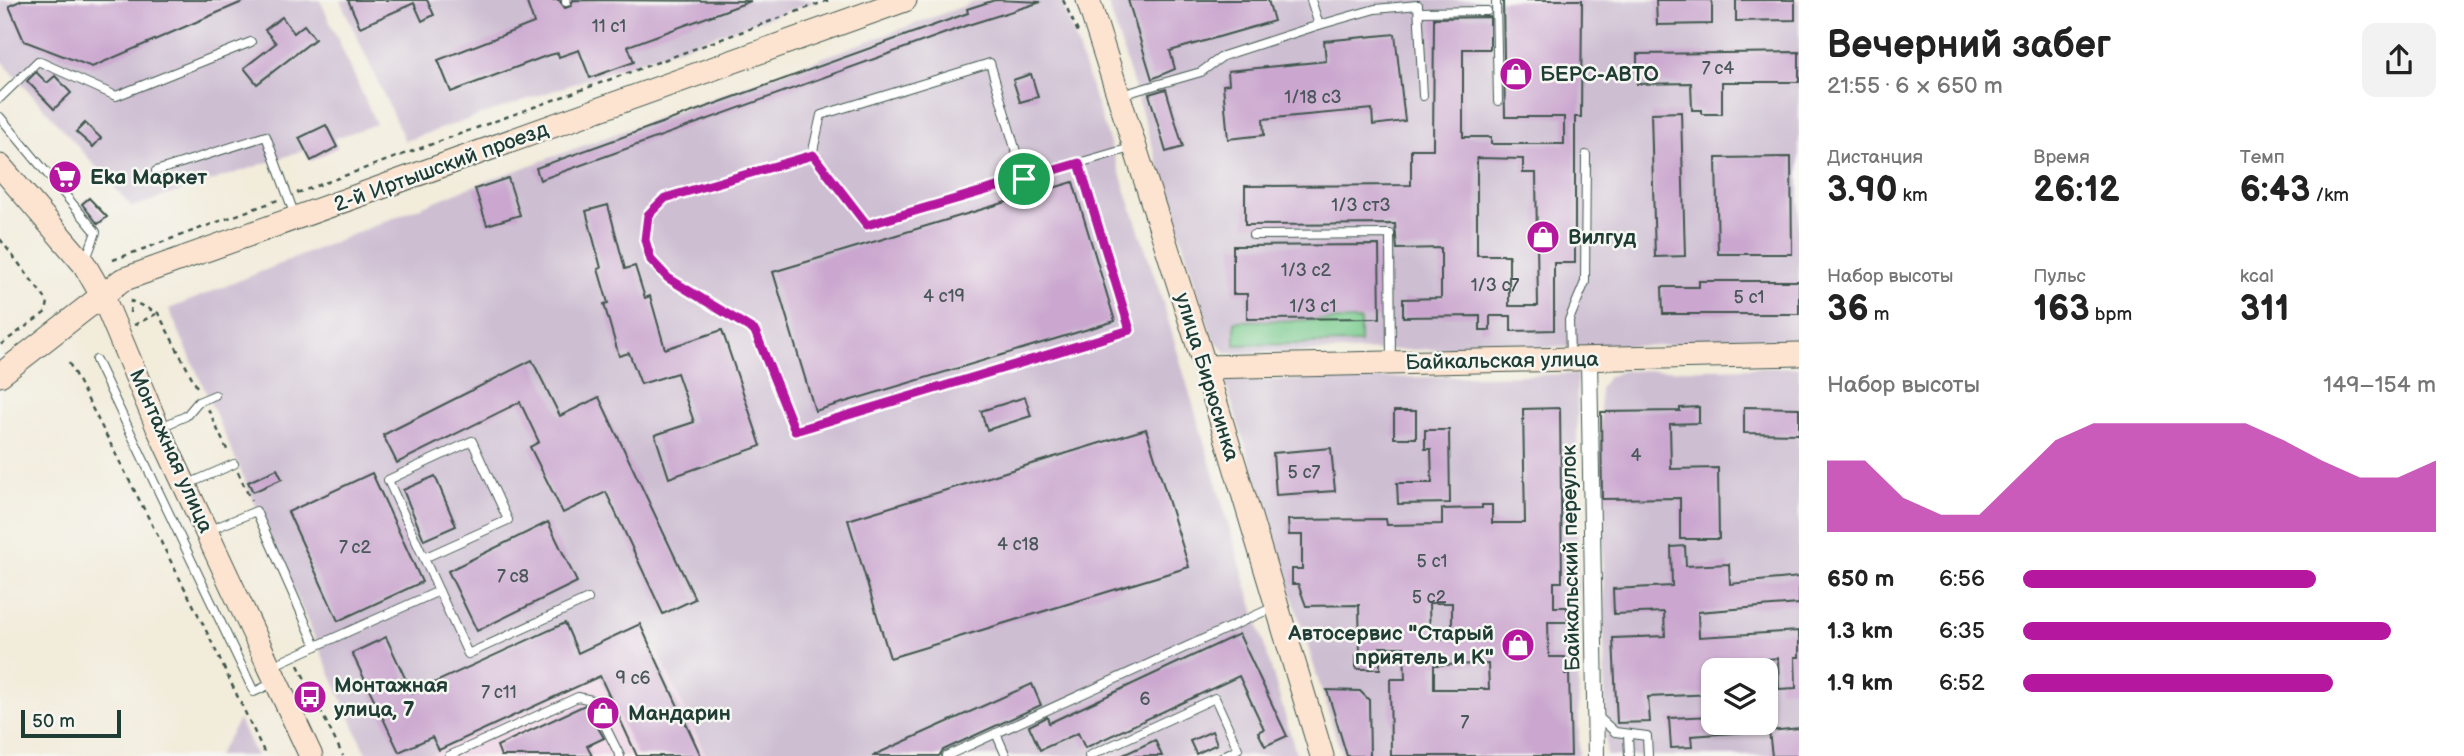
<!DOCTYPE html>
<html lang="ru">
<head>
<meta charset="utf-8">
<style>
	body { margin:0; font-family:"Balsamiq Sans",sans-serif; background:#f2f2f2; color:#222; height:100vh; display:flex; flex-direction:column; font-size:26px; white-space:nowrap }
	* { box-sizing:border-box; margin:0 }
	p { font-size:23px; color:#767676 }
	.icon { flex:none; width:38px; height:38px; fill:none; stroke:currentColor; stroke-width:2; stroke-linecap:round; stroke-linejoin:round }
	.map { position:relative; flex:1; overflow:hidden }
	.panel { display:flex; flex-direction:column; background:#fff; width:665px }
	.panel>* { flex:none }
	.fabs { position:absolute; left:1701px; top:658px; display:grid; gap:14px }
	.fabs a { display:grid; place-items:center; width:77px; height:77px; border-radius:14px; background:#fff; box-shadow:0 2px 5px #0004; font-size:35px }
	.scale { position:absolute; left:21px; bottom:18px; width:100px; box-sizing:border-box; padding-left:7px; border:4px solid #1f3d34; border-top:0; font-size:19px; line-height:24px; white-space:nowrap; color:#1f3d34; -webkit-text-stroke:5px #f6f6f2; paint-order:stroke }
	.pin { position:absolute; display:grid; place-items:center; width:60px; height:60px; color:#fff; margin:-30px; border:4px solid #fff; border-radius:50%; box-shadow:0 2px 7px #0007 }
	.round { display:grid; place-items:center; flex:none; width:74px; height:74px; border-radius:14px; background:#f2f2f2 }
	.head { display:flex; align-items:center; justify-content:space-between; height:119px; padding:0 28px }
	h1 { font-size:38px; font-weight:800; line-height:52px }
	.metrics { display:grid; grid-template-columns:repeat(3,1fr); gap:10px; height:119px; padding:7px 28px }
	.metrics div { display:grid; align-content:center }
	.metrics b { font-size:35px; font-weight:800 }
	.metrics small { font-size:19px; font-weight:400 }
	.metrics p { font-size:19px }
	.chart { height:196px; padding:14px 28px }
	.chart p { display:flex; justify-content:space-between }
	.chart svg { width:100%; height:126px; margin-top:7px; fill:#b5179e; opacity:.7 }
	ul { padding:0 28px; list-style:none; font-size:23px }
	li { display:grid; grid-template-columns:112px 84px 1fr; align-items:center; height:52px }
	li i { height:18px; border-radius:9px; background:#b5179e }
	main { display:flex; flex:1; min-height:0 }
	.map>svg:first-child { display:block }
	.built { fill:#efd0e5 }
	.industrial { fill:#cdbed2; fill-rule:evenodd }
	.green { fill:#78ca8c; stroke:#4c8460; stroke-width:2 }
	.building { fill:#cba7cf; fill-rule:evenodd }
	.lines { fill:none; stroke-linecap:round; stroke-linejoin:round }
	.lane-casing { stroke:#3f574d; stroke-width:10 }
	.street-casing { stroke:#3f574d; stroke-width:18 }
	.secondary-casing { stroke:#3f574d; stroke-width:25 }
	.path { stroke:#3f574d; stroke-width:2.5; stroke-dasharray:5 5; stroke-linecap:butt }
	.lane { stroke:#fff; stroke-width:8 }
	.street { stroke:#fff; stroke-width:16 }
	.secondary { stroke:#fde4d1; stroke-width:23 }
	.route-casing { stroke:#fff; stroke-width:14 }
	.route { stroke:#b5179e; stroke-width:9 }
	.labels { text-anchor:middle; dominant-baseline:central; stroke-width:5; stroke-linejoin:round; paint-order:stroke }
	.number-label { font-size:18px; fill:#4a585b }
	.poi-label { font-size:21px; font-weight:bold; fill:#1f3d34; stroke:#f6f6f2; text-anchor:start }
	.street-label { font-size:21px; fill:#1f3d34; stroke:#f6f6f2 }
</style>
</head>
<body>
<main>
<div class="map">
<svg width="1799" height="756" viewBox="0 0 1799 756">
	<rect width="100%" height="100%" fill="#f6f6f2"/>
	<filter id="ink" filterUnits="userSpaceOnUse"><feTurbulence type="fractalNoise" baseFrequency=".0143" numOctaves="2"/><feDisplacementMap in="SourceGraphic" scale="14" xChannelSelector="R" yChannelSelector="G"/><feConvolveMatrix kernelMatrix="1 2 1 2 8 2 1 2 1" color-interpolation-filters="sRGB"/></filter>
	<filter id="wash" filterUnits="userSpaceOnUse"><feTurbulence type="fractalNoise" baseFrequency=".00686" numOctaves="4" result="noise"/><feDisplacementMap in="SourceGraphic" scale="28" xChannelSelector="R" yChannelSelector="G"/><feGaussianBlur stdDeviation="1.57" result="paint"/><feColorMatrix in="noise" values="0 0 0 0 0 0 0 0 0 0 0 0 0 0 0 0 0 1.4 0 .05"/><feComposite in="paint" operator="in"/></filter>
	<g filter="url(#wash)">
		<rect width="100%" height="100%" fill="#f2ecdb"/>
		<path class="built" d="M657,650l49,106h-279z"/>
		<g class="industrial">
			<path d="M0,0h320l56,124 -43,15 4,8 -26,14 -6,-11 -173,57 -132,-148z"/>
			<path d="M340,0h480l-415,141z"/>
			<path d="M980,0h82l99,296 136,460h-591l-49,-106 -230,106h-60l-198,-447 296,-120z"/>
			<path d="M1107,0h692v343l-572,10 -15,-16z"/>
			<path d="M1799,367v389h-193l-6,-368 8,-11 15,-6zM1713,670h53v53h-53z"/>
			<path d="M1577,374l2,382h-237l-117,-375z"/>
			<path d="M239,720l17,36h-39z"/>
		</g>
		<path class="green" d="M1360,320v23l-125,2v-24z"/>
		<g id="blocks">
			<g class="building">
				<path d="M22,0h225l-155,67 -68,-26 -15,-35z"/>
				<path d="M348,0h79l7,15 -12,6 -8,-18 -54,24z"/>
				<path d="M526,0h33l6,8 6,-2 2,-6 178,1 -123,45 6,16 -44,16 -11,-28 -20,7 -1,-4 -12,3 -95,36 -13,-32 96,-37z"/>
				<path d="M995,0l46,2 -73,23 -428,155 -4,-12 432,-155 -1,-4z"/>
				<path d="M1128,0h140l6,21 -104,30 5,18 -23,10z"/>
				<path d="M1503,0h79l-1,117h-6v146h-21v67l-43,1v-15h-21v14h-10v-14l-77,1v-18l38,-1v-50l-44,1 -2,-25 -150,1v-39l166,-1v-36h22l1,-131 56,-1v32h-27v88h28v7h73v-27h-59zM1477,158l46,1v14h13l2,133h-29v-51h-32z"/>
				<path d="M1656,0h56v24l-55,1z"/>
				<path d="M1736,0h59v20l-59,1z"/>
				<path d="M282,17l12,16 10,-8 11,14 -58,45 -13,-16 32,-25 -11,-13z"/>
				<path d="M1395,34l10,87 -32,4 -1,-16 -109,10 1,16 -36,4 -5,-54 6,-1 -1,-13 98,-10 -2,-20z"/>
				<path d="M1799,52v30h-77v32h-20v-4h-10l-1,-27 -54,1v-30z"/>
				<path d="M36,72l11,11 8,-7 16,17 -17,16 -27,-28z"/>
				<path d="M1031,74l7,23 -18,5 -7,-22z"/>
				<path d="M1166,89l17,58 -17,5 -17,-58z"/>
				<path d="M1681,112l4,144 -30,1 -4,-144z"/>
				<path d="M85,123l16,15 -8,9 -17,-15z"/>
				<path d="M326,125l11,22 -26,14 -12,-23z"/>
				<path d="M1791,157l1,97h-74l-2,-96z"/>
				<path d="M508,178l12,37 -33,10 -12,-36z"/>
				<path d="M1073,182l42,139 -300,90 -42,-139z"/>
				<path d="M89,198l18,19 -9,7 -16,-20z"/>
				<path d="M608,205l17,64 10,-3 10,32 5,-2 15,53 57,-19 39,116 -92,32 -14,-43 39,-13 -17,-49 -36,11 -12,-31 -10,3 -15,-52 4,-1 -10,-34 3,-1 -15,-57z"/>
				<path d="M1379,245l1,73 -133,1v-25h-14v-48z"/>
				<path d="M1699,281h100v33h-136l-1,-27h37z"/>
				<path d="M532,360l28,56 39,-19 96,202 -32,15 -57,-122 -43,21 -33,-66 9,-5 -19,-40 -123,61 -14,-28z"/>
				<path d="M1025,397l6,19 -44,14 -6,-19z"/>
				<path d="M1699,407v16l-29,1 1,45 47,-1 1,71h-39v-41l-78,1 -1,-87 79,-1v-3z"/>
				<path d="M1744,407l55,1v26l-55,-1z"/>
				<path d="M1560,408l2,174h-8v25h13l1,15h-20l1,35h16v17h4l2,82h-180l-1,-77h15l-1,-32h-24v22h-24v-14h4l-1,-50 -53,1 -8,-22h-6v-15h10v-34h-13l-1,-15 98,-1 1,6 55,-1v-15l40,-1v-3h10v18h33l-2,-114zM1429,603h23v35l-22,1zM1488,664l1,25h-55v-24z"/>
				<rect x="1394" y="411" width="22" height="27"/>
				<path d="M1146,429l43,138 -299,91 -42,-138z"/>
				<path d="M1425,430h24l1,73 -52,1 -1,-21h35l-1,-34h-6z"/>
				<path d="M1331,448l4,43 -59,4 -3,-42z"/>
				<path d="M277,469l5,10 -29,13 -5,-10z"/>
				<path d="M372,473l50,109 -84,39 -50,-109z"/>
				<path d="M435,476l21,50 -32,14 -21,-50z"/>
				<path d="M548,522l29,60 -100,49 -29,-60z"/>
				<path d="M1685,546l1,20 43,-2 1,20 69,-7v27l-101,8 1,25 100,-6v26h-4l1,31 -17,1 -1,-31 -33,3v9h-32v24l-65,3 2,25 -33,1 -4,-85 52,-2 -1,-24 -50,2 -1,-25 59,-3 -1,-39z"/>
				<path d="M565,623l13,30 62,-29 61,132h-64l-37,-80 -161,74 -7,-13 -33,15 -47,-99 34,-16 26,56z"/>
				<path d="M1239,634l48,102 -22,10 -7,-14 6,-3 -25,-53 -154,72 -7,-15 -38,17 -11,-24 18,-9 2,6z"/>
				<path d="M1032,684l9,21 -98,45 -4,6h-67z"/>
				<path d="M1327,690l33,1 9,9 1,56h-23z"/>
				<path d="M585,705l19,33 -17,8 5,10h-91l-4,-10z"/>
				<path d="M1713,716v7h47l1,8 -70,5 1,11 -21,1 -2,-30z"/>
				<path d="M1799,728v28h-27l-3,-25z"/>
				<path d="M1212,731l5,13 -21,10 -6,-13z"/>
				<path d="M1155,740l7,16h-41z"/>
			</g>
		</g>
	</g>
	<g filter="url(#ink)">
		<use href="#blocks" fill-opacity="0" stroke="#3f574d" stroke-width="2"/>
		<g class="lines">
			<defs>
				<g id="lane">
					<path d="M566,0v2"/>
					<path d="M1311,0l8,25"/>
					<path d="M1496,0l2,101"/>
					<path d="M1419,12l68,-1"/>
					<path d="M1121,95l80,-23 22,-16 96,-31 56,-16 43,-4 5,91"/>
					<path d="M0,98l38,-37 78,35 135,-54"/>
					<path d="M0,117l96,115 -11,30"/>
					<path d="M812,155l9,-40 169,-52 34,116"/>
					<path d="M1079,163l51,167 -335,101 -40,-100 -87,-53 -17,-18 -6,-20 2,-25 18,-17 147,-43 55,70 246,-72 18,-5"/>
					<path d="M156,171l110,-35 29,80"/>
					<path d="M1253,235l137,-1 1,126"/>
					<path d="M1570,356l-1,-36 16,-38 1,-127"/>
					<path d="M96,360l158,332 19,-9"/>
					<path d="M161,427l25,-11 12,-14 17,-7"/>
					<path d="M186,485l48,-21"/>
					<path d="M210,530l46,-19 60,135 -44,20"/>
					<path d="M424,558l84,-38 -36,-79 -84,39 51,111"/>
					<path d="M316,646l123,-55 29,63 120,-55"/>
					<path d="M1596,715l19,17 32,4 1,20"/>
					<path d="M996,733l10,23"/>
					<path d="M1628,734l1,22"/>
					<path d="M449,756l129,-59 14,3 28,56"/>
					<path d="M946,756l328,-149"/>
					<path d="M1089,756l126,-58 23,51 -15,7"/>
				</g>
				<path id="street" d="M1589,359l7,397"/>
				<g id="secondary">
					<path d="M1088,0l117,367 117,389"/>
					<path d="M0,166l84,98 19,33 55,131 153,328"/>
					<path d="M1205,367l594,-13"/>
					<path d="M0,375l122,-95 783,-280"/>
				</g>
			</defs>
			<use href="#lane" class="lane-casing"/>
			<use href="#street" class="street-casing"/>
			<use href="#secondary" class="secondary-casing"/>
			<g class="path">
				<path d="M1063,0l15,32"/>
				<path d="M297,193l532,-193"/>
				<path d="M0,239l48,63 -2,10 -46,33"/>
				<path d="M113,260l165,-60"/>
				<path d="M130,313l1,-12 27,12 41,78"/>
				<path d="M134,325l22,-11"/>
				<path d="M69,363l133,259 64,134"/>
				<path d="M208,409l21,45"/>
				<path d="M238,472l13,29"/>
				<path d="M298,665l45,91"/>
			</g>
			<use href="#lane" class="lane"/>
			<use href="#street" class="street"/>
			<use href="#secondary" class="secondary"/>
		</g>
	</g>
	<g class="lines" filter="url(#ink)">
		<defs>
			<path id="route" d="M813,155l54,70 212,-62 51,167 -335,101 -40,-100 -87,-53 -17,-18 -6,-20 3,-25 17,-17z"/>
		</defs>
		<use href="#route" class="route-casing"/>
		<use href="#route" class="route"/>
	</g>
	<defs>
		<symbol id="shop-disc" viewBox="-11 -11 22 22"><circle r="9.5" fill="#b5179e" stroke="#f6f6f2"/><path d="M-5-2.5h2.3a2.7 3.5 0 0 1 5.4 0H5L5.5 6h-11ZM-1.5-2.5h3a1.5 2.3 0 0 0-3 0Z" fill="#fff"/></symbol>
		<symbol id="supermarket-disc" viewBox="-11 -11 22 22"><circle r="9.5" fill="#b5179e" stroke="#f6f6f2"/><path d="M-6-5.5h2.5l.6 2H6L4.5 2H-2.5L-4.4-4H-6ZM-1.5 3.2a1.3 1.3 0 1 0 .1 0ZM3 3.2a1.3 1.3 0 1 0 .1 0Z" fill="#fff"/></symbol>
		<symbol id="bus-disc" viewBox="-11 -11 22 22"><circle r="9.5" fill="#b5179e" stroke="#f6f6f2"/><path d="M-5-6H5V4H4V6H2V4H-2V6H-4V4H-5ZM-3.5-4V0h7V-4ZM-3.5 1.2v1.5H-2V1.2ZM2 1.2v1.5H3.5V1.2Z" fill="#fff"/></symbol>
	</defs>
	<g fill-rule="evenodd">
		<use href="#shop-disc" x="1497" y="55" width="38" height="38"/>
		<use href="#supermarket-disc" x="46" y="158" width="38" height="38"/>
		<use href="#shop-disc" x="1524" y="218" width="38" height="38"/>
		<use href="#shop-disc" x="1499" y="626" width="38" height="38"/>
		<use href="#bus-disc" x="291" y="678" width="38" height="38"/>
		<use href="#shop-disc" x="584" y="694" width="38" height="38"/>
	</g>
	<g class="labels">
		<g class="number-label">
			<text x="609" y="26">11 с1</text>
			<text x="1718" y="68">7 с4</text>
			<text x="1313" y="97">1/18 с3</text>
			<text x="1361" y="205">1/3 ст3</text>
			<text x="1306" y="270">1/3 с2</text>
			<text x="1495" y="285">1/3 с7</text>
			<text x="944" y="296">4 с19</text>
			<text x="1749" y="297">5 с1</text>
			<text x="1313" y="306">1/3 с1</text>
			<text x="1636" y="455">4</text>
			<text x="1304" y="472">5 с7</text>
			<text x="1018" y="544">4 с18</text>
			<text x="355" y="547">7 с2</text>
			<text x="1432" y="561">5 с1</text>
			<text x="513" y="576">7 с8</text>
			<text x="1429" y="597">5 с2</text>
			<text x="633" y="678">9 с6</text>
			<text x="499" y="692">7 с11</text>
			<text x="1145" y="699">6</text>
			<text x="1465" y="722">7</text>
		</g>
		<g class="poi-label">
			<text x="1540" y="74">БЕРС-АВТО</text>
			<text x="90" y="177">Eka Маркет</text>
			<text x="1568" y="237">Вилгуд</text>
			<text x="1494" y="633" text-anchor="end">Автосервис "Старый<tspan x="1494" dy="24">приятель и К"</tspan></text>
			<text x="334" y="685">Монтажная<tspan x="334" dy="24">улица, 7</tspan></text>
			<text x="628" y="713">Мандарин</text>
		</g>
		<g class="street-label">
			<text transform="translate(441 167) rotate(-20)">2-й Иртышский проезд</text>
			<text transform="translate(1502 361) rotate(-1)">Байкальская улица</text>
			<text transform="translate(1207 377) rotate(73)">улица Бирюсинка</text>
			<text transform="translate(171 451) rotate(66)">Монтажная улица</text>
			<text transform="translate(1571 558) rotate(-91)">Байкальский переулок</text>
		</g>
	</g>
</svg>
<div class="fabs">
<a><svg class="icon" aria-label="layers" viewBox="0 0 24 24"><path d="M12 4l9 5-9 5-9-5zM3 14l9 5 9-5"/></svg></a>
</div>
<div class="scale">50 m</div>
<div class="pin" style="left:1024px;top:179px;background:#1e9e55"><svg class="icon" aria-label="arrive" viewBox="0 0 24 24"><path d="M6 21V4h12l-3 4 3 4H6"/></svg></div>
</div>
<section class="panel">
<div class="head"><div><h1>Вечерний забег</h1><p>21:55 · 6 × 650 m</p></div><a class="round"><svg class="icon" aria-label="share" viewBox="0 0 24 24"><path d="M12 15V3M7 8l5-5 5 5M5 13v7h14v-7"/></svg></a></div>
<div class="metrics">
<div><p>Дистанция</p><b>3.90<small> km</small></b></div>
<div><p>Время</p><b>26:12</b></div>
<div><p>Темп</p><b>6:43<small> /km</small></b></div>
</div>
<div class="metrics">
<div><p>Набор высоты</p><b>36<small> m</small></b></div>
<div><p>Пульс</p><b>163<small> bpm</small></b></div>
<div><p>kcal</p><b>311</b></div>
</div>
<div class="chart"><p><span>Набор высоты</span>149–154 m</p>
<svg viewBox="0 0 160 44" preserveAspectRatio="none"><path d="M0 44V19L10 19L20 32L30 38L40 38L50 25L60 12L70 6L80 6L90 6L100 6L110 6L120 12L130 19L140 25L150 25L160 19V44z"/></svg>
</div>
<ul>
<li><b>650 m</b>6:56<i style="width:71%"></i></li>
<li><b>1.3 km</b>6:35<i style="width:89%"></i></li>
<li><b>1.9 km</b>6:52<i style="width:75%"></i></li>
</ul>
</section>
</main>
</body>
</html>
